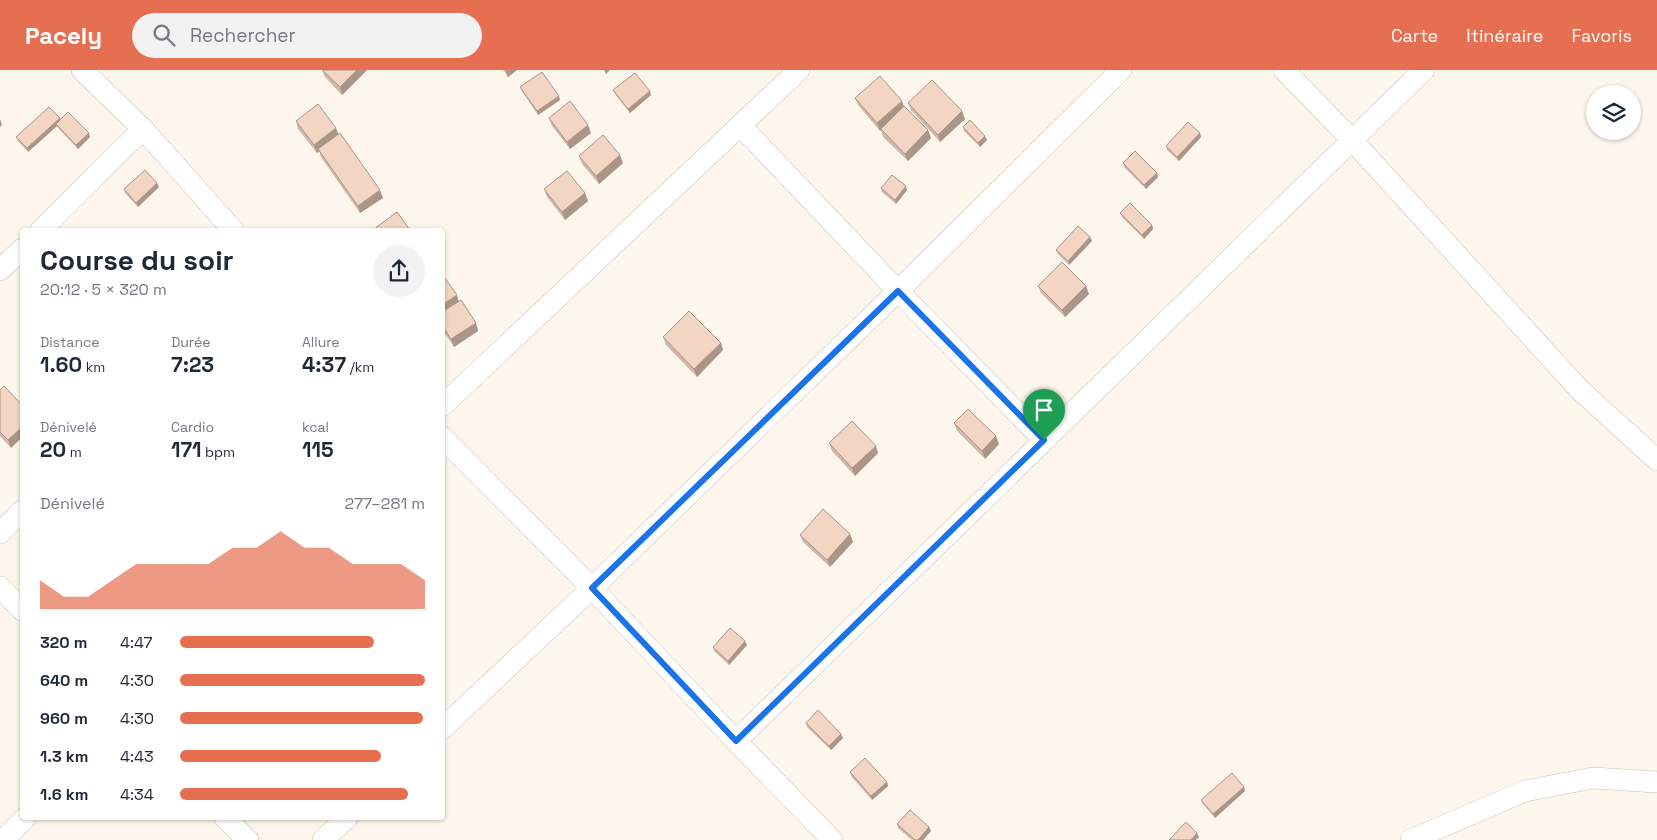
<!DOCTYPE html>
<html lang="fr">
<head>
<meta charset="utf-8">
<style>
	body { margin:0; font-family:"Space Grotesk",sans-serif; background:#f2f2f3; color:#1f2937; height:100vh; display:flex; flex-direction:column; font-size:19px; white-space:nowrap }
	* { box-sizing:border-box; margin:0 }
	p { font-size:16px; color:#747a83 }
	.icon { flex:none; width:28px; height:28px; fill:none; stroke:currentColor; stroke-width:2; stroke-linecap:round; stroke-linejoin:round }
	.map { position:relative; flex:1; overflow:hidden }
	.side { position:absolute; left:20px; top:158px; width:425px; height:592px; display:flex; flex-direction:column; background:#fff; border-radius:5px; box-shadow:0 1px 4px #0004 }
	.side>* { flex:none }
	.controls { position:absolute; left:1586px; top:15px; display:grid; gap:10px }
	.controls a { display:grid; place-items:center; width:55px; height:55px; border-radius:50%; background:#fff; box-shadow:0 1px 4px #0004; font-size:25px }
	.pin { position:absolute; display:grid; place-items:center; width:42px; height:42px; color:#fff; margin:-51px -21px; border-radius:50% 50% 50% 0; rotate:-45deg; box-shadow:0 0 5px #0007 }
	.pin .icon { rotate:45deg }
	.round { display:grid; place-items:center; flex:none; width:52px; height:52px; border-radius:26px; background:#f2f2f3 }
	.summary { display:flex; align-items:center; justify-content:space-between; height:85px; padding:0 20px }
	h1 { font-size:28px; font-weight:700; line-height:38px }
	.stats { display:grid; grid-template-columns:repeat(3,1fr); gap:8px; height:85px; padding:5px 20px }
	.stats div { display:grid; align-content:center }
	.stats b { font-size:21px; font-weight:700 }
	.stats small { font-size:14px; font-weight:400 }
	.stats p { font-size:14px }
	.chart { height:140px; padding:10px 20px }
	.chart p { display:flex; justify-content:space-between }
	.chart svg { width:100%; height:90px; margin-top:5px; fill:#e76f51; opacity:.7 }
	ul { padding:0 20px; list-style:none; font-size:16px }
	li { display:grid; grid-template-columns:80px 60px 1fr; align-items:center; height:38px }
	li i { height:12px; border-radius:6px; background:#e76f51 }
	header { display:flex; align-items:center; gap:30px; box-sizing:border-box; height:70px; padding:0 25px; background:#e76f51; color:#fff }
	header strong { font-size:24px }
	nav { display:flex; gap:28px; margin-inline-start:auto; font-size:18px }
	.search { width:350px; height:45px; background:#f2f2f3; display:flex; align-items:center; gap:12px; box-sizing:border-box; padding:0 18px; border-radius:28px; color:#747a83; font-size:19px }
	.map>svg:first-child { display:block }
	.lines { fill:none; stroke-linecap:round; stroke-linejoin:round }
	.minor-casing { stroke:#d1beb0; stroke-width:22 }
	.minor { stroke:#fff; stroke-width:21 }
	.wall { fill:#d1b7a8 }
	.shaded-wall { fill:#aa9588 }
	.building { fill:#f3d5c3; stroke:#aa9588 }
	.route-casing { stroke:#fff; stroke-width:10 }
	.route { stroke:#1a73e8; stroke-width:6 }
</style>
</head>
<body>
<header>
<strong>Pacely</strong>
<div class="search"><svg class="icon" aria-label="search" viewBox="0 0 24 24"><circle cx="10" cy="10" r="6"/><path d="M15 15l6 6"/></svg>Rechercher</div>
<nav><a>Carte</a><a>Itinéraire</a><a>Favoris</a></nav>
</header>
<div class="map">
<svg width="1657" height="770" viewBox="0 0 1657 770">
	<rect width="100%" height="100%" fill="#fdf6ec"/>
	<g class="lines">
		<defs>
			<g id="minor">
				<path d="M82,0l61,59 90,101"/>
				<path d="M1284,0l68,70 228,250 77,70"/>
				<path d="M740,55l158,166 146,149"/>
				<path d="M41,160l102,-101"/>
				<path d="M0,200l22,-21"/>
				<path d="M442,336l357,-336"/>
				<path d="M442,367l150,151 144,153 96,99"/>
				<path d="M0,463l22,-22"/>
				<path d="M0,517l22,23"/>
				<path d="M442,659l150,-141 306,-297 223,-221"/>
				<path d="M736,671l688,-671"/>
				<path d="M225,748l23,22"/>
				<path d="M3,770l22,-22"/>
				<path d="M323,770l24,-22"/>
				<path d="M1411,770l114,-49 68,-13 64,4"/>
			</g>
		</defs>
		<use href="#minor" class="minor-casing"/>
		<use href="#minor" class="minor"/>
	</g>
	<g class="wall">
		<path d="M322,0h45l-25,25 -17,-18z"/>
		<path d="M503,0h14l-9,7z"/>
		<path d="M520,17l40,13 -22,15 -16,-24z"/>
		<path d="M613,20l38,5 -21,18 -15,-19z"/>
		<path d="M855,28l49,8 24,24 3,8 -23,23 -25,-24 -2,-7 -1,1 -22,-26z"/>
		<path d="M908,33l57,16 -25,23 -29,-32z"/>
		<path d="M549,48l42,15 -21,16 -18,-23z"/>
		<path d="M60,50l30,17 -12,12 -20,-21 -1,-2 -29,26 -10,-11 -2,-4z"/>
		<path d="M296,51l42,14 45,63 -23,15 -39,-56 -2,-6 -2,2 -19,-24z"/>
		<path d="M963,57l24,13 -7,7 -16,-16z"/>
		<path d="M1200,63l1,4 -22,24 -12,-11 -1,-4z"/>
		<path d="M579,86l44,7 -24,21 -17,-20z"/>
		<path d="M1123,93l34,10 1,4 -12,12 -22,-22z"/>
		<path d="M159,117l-21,20 -13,-14 -1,-4z"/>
		<path d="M881,118l26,2 -11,14 -14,-12z"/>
		<path d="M544,119l41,4 3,8 -23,19 -18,-23z"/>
		<path d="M1120,143l32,12 1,4 -9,10 -22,-22z"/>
		<path d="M1090,167l2,4 -23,24 -11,-11 -2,-4z"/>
		<path d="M442,204l17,27 17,22 2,8 -24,16 -12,-18z"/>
		<path d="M1038,216l51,8 -24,23 -24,-24z"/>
		<path d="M663,267l58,6 2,7 -26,27 -31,-32z"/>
		<path d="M0,320l22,15v32l-11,11 -11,-12z"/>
		<path d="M954,353l45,21 -14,15 -28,-28z"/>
		<path d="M829,373l49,10 -23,23 -23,-25z"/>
		<path d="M800,465l53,7 -23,25 -27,-25z"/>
		<path d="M747,575l-18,20 -15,-14 -1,-4z"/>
		<path d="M806,653l35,11 2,4 -12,12 -24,-23z"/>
		<path d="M850,702l37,10 1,4 -16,14 -21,-24z"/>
		<path d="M1245,721l-30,27 -12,-14 -2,-4z"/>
		<path d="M897,754l32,3 2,4 -8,9h-11l-14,-12z"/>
	</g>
	<g class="shaded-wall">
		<path d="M357,0h10l-25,25 -2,-8z"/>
		<path d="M506,0h11l-9,7z"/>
		<path d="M604,0h6l-4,4z"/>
		<path d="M650,21l1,4 -21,18 -2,-4z"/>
		<path d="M559,26l1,4 -22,15 -1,-4z"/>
		<path d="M902,31l3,8 -25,22 -3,-8z"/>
		<path d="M962,41l3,8 -25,23 -2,-7z"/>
		<path d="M60,48l1,4 -5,2 1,2 -29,26 -1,-4z"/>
		<path d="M0,49l2,6 -2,2z"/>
		<path d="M588,55l3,8 -21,16 -3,-7z"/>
		<path d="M336,58l3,8 -21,13 1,2 -2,2 -3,-8z"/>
		<path d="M928,60l3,8 -23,23 -3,-7z"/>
		<path d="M89,63l1,4 -12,12 -2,-4z"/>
		<path d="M1200,63l1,4 -22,24 -2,-4z"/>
		<path d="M985,66l2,4 -7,7 -2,-4z"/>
		<path d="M620,85l3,8 -24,21 -3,-8z"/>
		<path d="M1157,103l1,4 -12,12 -2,-4z"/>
		<path d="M157,113l2,4 -21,20 -2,-4z"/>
		<path d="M906,116l1,4 -11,14 -1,-4z"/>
		<path d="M380,120l3,8 -23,15 -2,-7z"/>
		<path d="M585,123l3,8 -23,19 -3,-8z"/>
		<path d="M1152,155l1,4 -9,10 -2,-4z"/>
		<path d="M1090,167l2,4 -23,24 -1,-4z"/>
		<path d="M1086,216l3,8 -24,23 -3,-7z"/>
		<path d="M457,225l2,8 -17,11v-9z"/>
		<path d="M476,253l2,8 -24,16 -3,-8z"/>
		<path d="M721,273l2,7 -26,27 -3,-8z"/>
		<path d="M22,357v10l-11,11 -3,-8z"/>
		<path d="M996,366l3,8 -14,15 -3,-8z"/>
		<path d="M876,376l2,7 -23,23 -3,-8z"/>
		<path d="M850,464l3,8 -23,25 -3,-7z"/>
		<path d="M745,571l2,4 -18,20 -1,-4z"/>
		<path d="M841,664l2,4 -12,12 -2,-4z"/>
		<path d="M887,712l1,4 -16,14 -1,-4z"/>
		<path d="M1244,717l1,4 -30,27 -2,-4z"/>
		<path d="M929,757l2,4 -8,9h-5z"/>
		<path d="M1197,763l2,4 -3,3h-5z"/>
	</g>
	<g class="building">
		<path d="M322,0h35l-17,17z"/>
		<path d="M542,2l17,24 -22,15 -17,-24z"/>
		<path d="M635,3l15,18 -22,18 -15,-19z"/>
		<path d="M880,6l22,25 -25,22 -22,-25z"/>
		<path d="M932,10l30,31 -24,24 -30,-32z"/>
		<path d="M570,31l18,24 -21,17 -18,-24z"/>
		<path d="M318,34l18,24 -22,17 -18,-24z"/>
		<path d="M904,36l24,24 -23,24 -24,-25z"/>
		<path d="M49,37l11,11 -33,30 -11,-11z"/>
		<path d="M68,42l21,21 -13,12 -20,-21z"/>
		<path d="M970,50l15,16 -7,7 -15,-16z"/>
		<path d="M1188,52l12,11 -23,24 -11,-11z"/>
		<path d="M340,63l40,57 -22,16 -40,-57z"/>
		<path d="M603,65l17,20 -24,21 -17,-20z"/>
		<path d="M1135,81l22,22 -13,12 -21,-22z"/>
		<path d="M145,100l12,13 -21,20 -12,-14z"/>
		<path d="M567,101l18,22 -23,19 -18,-23z"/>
		<path d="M892,105l14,11 -11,14 -14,-12z"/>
		<path d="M1130,133l22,22 -10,10 -22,-22z"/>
		<path d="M397,142l13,18h-35l-1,-1z"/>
		<path d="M1078,156l12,11 -22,24 -12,-11z"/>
		<path d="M1062,192l24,24 -24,24 -24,-24z"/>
		<path d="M442,204l15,21 -15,10z"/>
		<path d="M461,230l15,23 -25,16 -9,-13v-14z"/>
		<path d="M689,241l32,32 -27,26 -31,-32z"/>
		<path d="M4,316l18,19v22l-14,13 -8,-8v-42z"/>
		<path d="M968,339l28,27 -14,15 -28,-28z"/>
		<path d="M852,351l24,25 -24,22 -23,-25z"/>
		<path d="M823,439l27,25 -23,26 -27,-25z"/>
		<path d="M730,558l15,13 -17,20 -15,-14z"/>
		<path d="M818,640l23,24 -12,12 -23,-23z"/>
		<path d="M865,688l22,24 -16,14 -21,-24z"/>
		<path d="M1232,703l12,14 -31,27 -12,-14z"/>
		<path d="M910,740l19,17 -11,13h-3l-18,-16z"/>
		<path d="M1186,752l11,11 -6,7h-22z"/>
	</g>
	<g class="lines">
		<defs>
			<path id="route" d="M898,221l146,149 -308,301 -144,-153z"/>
		</defs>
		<use href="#route" class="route-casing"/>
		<use href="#route" class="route"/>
	</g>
</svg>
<div class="controls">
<a><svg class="icon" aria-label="layers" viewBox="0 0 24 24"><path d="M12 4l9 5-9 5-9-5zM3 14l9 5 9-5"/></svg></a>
</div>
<div class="pin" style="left:1044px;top:370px;background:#1e9e55"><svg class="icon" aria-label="arrive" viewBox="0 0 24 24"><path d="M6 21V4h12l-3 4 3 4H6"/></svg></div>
<section class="side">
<div class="summary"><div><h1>Course du soir</h1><p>20:12 · 5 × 320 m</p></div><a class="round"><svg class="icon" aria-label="share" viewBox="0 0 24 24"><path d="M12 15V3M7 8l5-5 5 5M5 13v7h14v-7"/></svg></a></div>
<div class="stats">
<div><p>Distance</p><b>1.60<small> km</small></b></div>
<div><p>Durée</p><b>7:23</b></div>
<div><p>Allure</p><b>4:37<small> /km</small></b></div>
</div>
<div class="stats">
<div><p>Dénivelé</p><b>20<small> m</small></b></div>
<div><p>Cardio</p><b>171<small> bpm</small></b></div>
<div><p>kcal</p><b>115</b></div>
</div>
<div class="chart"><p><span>Dénivelé</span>277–281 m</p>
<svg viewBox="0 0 160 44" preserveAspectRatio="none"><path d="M0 44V30L10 38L20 38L30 30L40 22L50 22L60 22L70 22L80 14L90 14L100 6L110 14L120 14L130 22L140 22L150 22L160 30V44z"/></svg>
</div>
<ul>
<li><b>320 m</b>4:47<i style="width:79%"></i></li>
<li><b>640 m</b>4:30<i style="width:100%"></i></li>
<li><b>960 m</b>4:30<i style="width:99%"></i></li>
<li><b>1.3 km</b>4:43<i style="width:82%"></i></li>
<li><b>1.6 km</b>4:34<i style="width:93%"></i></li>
</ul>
</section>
</div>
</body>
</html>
